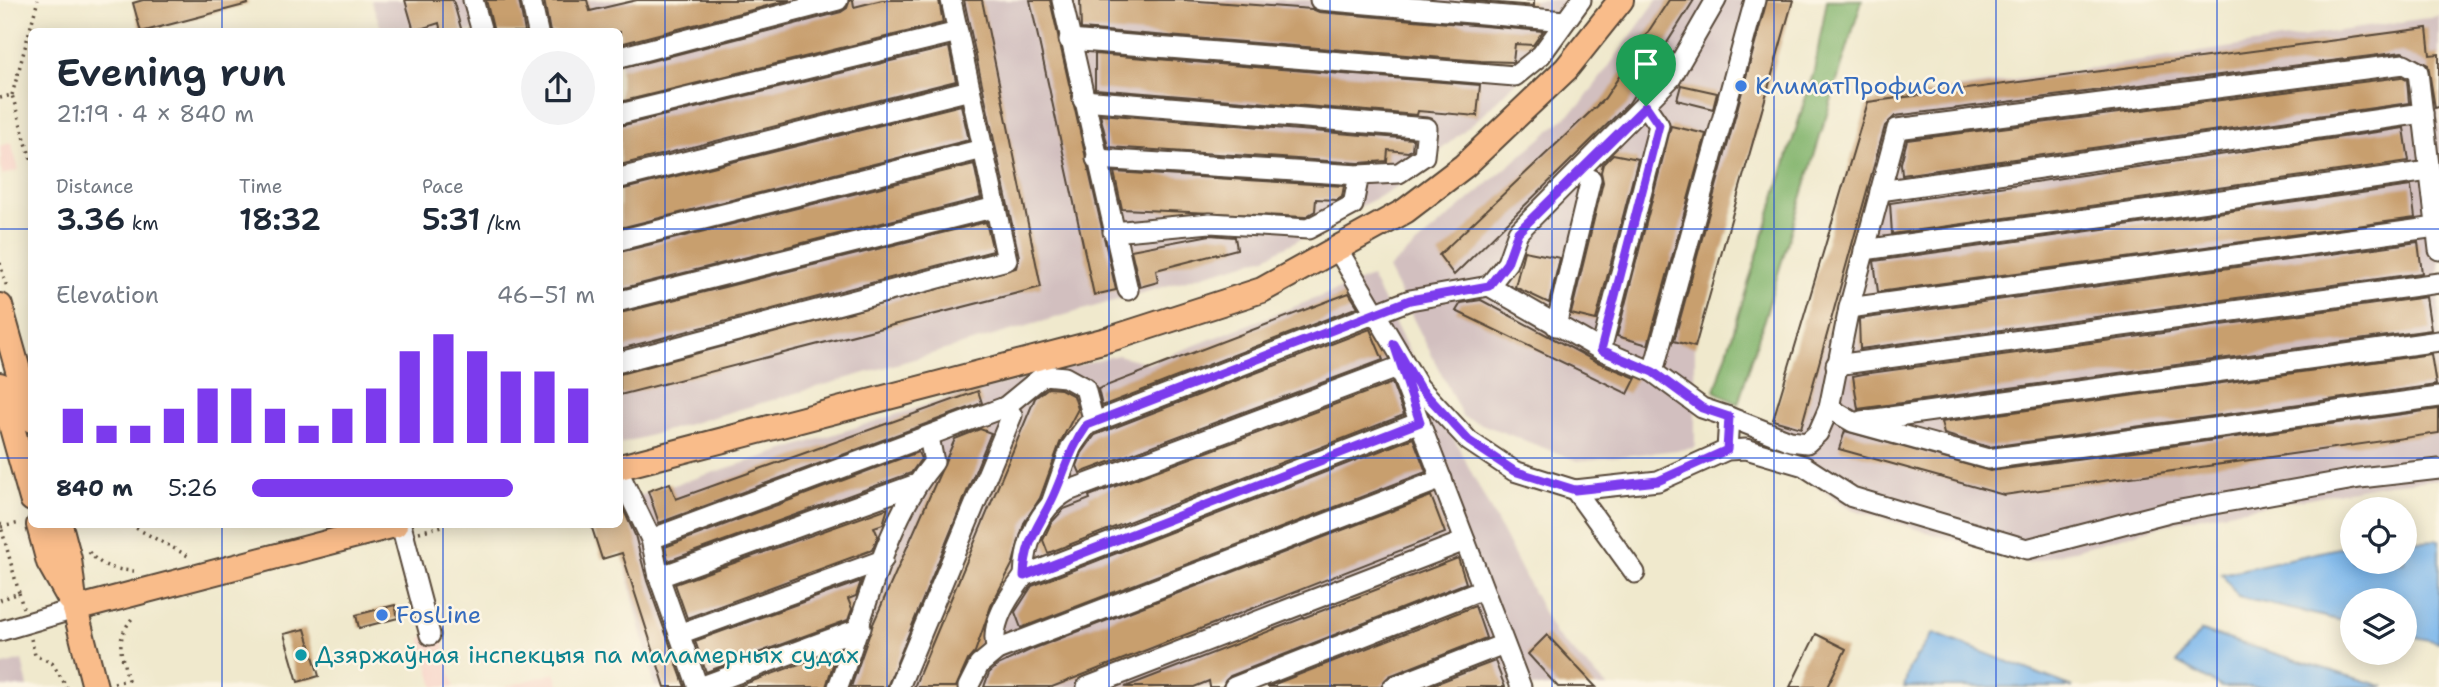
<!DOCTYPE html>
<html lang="en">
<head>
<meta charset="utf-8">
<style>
	body { margin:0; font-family:"Shantell Sans",sans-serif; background:#f2f2f3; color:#1f2937; height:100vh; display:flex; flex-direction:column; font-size:26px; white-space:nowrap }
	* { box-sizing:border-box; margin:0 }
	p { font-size:23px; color:#747a83 }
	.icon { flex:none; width:38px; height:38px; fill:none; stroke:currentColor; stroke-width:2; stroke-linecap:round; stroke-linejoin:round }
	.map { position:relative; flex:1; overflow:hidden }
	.details { position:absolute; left:28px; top:28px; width:595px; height:500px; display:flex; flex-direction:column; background:#fff; border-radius:10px; box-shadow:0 4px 18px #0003 }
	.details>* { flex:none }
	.fabs { position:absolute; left:2340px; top:497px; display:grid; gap:14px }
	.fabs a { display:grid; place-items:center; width:77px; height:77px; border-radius:50%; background:#fff; box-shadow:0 4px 18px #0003; font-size:35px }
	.pin { position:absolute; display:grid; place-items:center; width:60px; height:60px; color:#fff; margin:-72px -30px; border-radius:50% 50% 50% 0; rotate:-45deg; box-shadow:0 0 7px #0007 }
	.pin .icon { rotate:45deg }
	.round { display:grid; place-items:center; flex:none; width:74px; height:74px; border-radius:37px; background:#f2f2f3 }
	.head { display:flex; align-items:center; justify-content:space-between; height:119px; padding:0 28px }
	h1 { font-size:38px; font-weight:600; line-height:52px }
	.figures { display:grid; grid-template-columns:repeat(3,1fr); gap:10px; height:119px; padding:7px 28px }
	.figures div { display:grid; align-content:center }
	.figures b { font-size:30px; font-weight:600 }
	.figures small { font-size:19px; font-weight:400 }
	.figures p { font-size:19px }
	.chart { height:196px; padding:14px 28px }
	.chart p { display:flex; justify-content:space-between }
	.chart svg { width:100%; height:126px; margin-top:7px; stroke:#7c3aed; stroke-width:6 }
	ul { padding:0 28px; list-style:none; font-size:23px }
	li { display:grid; grid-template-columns:112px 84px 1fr; align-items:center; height:52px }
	li i { height:18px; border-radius:9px; background:#7c3aed }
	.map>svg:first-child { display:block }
	.built { fill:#f7d1c6 }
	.industrial { fill:#d2bfbf }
	.forest { fill:#85b66f; stroke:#607046; stroke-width:2 }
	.water { fill:#79b6ec; stroke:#5a7085; stroke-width:2 }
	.building { fill:#c89f6e }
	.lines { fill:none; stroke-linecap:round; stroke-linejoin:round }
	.minor-casing { stroke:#564738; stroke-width:23 }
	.major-casing { stroke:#564738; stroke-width:28 }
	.path { stroke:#564738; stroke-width:3.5; stroke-dasharray:2 5; stroke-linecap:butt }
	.minor { stroke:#fff; stroke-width:19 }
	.major { stroke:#f9bc8a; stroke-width:24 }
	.route-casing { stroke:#fff; stroke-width:14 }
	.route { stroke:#7c3aed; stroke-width:9 }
	.grid { fill:none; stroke:#1d4ed8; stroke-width:2; stroke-opacity:0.55 }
	.shop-dot { fill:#3f7fe0; stroke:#fcf5e5; stroke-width:2.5 }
	.culture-dot { fill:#0f9aa8; stroke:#fcf5e5; stroke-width:2.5 }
	.labels { text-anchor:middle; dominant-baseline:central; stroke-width:5; stroke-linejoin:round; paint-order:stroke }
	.shop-label { font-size:24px; fill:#366cbe; stroke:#fcf5e5; text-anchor:start }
	.culture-label { font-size:24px; fill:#0d838f; stroke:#fcf5e5; text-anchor:start }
</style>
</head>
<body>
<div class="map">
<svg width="2439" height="687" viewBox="0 0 2439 687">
	<rect width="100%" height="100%" fill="#fcf5e5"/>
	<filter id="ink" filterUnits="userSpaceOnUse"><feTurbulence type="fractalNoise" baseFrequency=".0143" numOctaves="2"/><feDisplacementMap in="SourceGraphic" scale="14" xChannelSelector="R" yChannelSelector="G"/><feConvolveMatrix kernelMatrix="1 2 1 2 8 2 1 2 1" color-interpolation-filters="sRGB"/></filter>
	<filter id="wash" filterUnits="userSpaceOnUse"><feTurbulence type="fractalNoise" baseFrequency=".00686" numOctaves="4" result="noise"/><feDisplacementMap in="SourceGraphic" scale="28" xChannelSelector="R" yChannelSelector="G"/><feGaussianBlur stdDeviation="1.57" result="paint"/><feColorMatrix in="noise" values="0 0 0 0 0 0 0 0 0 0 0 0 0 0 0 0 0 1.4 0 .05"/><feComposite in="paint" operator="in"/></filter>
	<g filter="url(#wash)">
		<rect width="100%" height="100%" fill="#f0e9cd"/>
		<g class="built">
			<path d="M11,143l8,27 -17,5 -2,-29z"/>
			<path d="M441,631l13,56h-20l-13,-49z"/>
			<path d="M555,673l5,14h-56z"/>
		</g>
		<g class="industrial">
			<path d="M371,0h1215l-27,40 -80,78 -84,70 -129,69 -646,187v-412l-238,-1z"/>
			<path d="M1657,0h136l-98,347v101l-117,13 -115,-44 -75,-148 194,-166z"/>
			<path d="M2439,16v463l-51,5 -206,36 -154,43 -179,-55 -58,-39 -28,-9 105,-358z"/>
			<path d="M1371,277l183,356 54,54h-953l-33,-134 -2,-51 348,-110 150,-37 31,8z"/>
			<path d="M22,660l6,27h-28v-21z"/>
		</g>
		<path class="forest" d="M1827,0h35l-124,404 -23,-13 99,-320z"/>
		<g class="water">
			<path d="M2439,540v102l-34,-7 -1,-35h-52v23l-114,-26 -16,-23 130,-29v17h52l1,-20z"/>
			<path d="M2201,631l184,56h-163l-45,-24z"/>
			<path d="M1933,633l140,54h-169l5,-19z"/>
		</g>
		<g id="blocks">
			<g class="building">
				<path d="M143,0h104l1,4 -107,28 -8,-29z"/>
				<path d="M405,0h48l9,32h-21l-2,-9 -25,8z"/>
				<path d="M486,0h33l6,32h-31z"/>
				<path d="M544,0h43l3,11 47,-11h153l-170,44v-12h-70z"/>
				<path d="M850,0h3l1,7 28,-7h57l4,23 -323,79v-33l221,-57 6,-4z"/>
				<path d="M964,0h18l59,287 -421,108v-21l396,-106 3,-11z"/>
				<path d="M1030,0h20l66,290 -22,5z"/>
				<path d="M1080,0h104l128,9 7,3 224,19 -10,14 -18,-1 -2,18 -32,-1 -400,-32z"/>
				<path d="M1463,0h71v6z"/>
				<path d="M1669,0h25l-65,103 -175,172 -15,-20 166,-157z"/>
				<path d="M1767,0h26l-98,347 -21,-6z"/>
				<path d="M2427,28l3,27 9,-1v53l-4,1 -7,-43 -26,-13 -507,64 -10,10 -84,302 -28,-8 95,-318z"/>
				<path d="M949,47l7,34 -336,84v-39z"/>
				<path d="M1095,54l385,31 -3,31 -59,-5 -1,4 -322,-26z"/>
				<path d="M2401,77l6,3 2,23 -507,72 -1,-12 6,-23z"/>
				<path d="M1681,85l36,8 -4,16 -36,-9z"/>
				<path d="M961,105l8,35 -349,88v-38z"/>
				<path d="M1100,114l313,25 -1,10 -4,3 -20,-2 -1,11 -28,2 -251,-16z"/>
				<path d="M1671,126l35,8 -58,211 -31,-9z"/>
				<path d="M2404,128l5,33 -517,73 -2,-31z"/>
				<path d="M1613,154l25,5 -42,161 -25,-6 32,-132 -2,-10 2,-8z"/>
				<path d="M974,164l7,34 -361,91v-37z"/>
				<path d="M1114,172l230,14 -2,11 -5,3 -21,-1 -1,12 -10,6 -183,-8z"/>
				<path d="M2411,186l4,32 -537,74 -4,-31z"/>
				<path d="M986,222l7,29 -373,98v-36z"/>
				<path d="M1210,235l25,2 2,12 -81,21 2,12 -18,5 -9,-37z"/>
				<path d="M2418,242l4,31 -562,76 -1,-30z"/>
				<path d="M1524,251l36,7 -11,45 -34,-16z"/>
				<path d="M1349,293l9,14 -256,99 -4,-17z"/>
				<path d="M2426,297l5,33 -573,79 -5,-33 10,-2z"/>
				<path d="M1481,300l114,61 41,17 -8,16 -172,-83 5,-8z"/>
				<path d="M1370,329l13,31 -303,113 -3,-7 5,-13 13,-18z"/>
				<path d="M2431,354l5,31 -447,62 -45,-13 -3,-12z"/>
				<path d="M1392,383l12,32 -356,138 -5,-13 8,-17 13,-14 26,-10 -1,-3z"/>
				<path d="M1048,388l13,1 13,7 4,13 -18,34 -20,55 -16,25 -11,40 -22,43 -16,46 -7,8 -12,27h-42l121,-289z"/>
				<path d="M978,391l4,12 -323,120 -11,-32 22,-8 6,16z"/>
				<path d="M2439,409v24l-435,62 -165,-46 6,-18 145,40z"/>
				<path d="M980,429l11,4 -104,254h-36l22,-63 82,-185z"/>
				<path d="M1413,438l13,34 -405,156 -6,-16 17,-26z"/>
				<path d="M918,452l3,7 -10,14 -243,88 -3,-14z"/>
				<path d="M1431,496l14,37 -393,154h-68l5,-14 9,-8 32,-15z"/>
				<path d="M620,502l15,33 12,46 38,106h-20l-43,-134 -20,6 -11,-34h29z"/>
				<path d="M888,508l-5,16 -9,3 4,9 -6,14 -185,68 -12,-34z"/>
				<path d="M1458,558l8,25 -236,93 -8,11h-12l-1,-6 -15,6h-69z"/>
				<path d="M861,581l-5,15 -8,3 4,10 -4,11 -142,52 -11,-31z"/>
				<path d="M395,605l3,13 -39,10 -3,-13z"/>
				<path d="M1475,606l11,32 -97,38 -8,11h-114z"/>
				<path d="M305,629l14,47 -21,6 -14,-48z"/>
				<path d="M1816,634l30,15 -19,38h-37z"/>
				<path d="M1547,635l49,52h-38l-30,-33z"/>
				<path d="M835,651l1,4 -10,32h-90z"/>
				<path d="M1495,661l10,26h-78z"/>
			</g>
		</g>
	</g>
	<g filter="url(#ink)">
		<use href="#blocks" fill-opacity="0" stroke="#564738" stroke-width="2"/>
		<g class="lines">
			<defs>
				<g id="minor">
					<path d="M473,0l9,32"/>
					<path d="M531,0l7,32"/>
					<path d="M1062,0l66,290"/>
					<path d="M1320,0l245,21"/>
					<path d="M1069,40l446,36 26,-21 40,-55"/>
					<path d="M620,57l218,-57"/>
					<path d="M1083,100l344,28 -3,28 -25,17 -40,2 -6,30 -45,24 -98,-6 -97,9"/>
					<path d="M620,114l338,-82"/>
					<path d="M1096,159l263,16"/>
					<path d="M620,178l350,-88"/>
					<path d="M1880,191l543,-78"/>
					<path d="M620,240l363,-91"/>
					<path d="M1338,250l81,137 50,54 45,30 61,19 83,-9 69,-31 19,-1 58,17 48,31 175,52 142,-37 191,-34 79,-9"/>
					<path d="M1864,250l565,-79"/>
					<path d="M1489,286l18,-23 11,-31 153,-154 45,-78"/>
					<path d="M620,301l376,-94"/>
					<path d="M1849,308l587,-81"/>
					<path d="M1556,326l35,-147"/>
					<path d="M1601,350l58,-225 -13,-19"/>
					<path d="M620,362l387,-102 -56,-260"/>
					<path d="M1836,365l603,-82"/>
					<path d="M1653,372l102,-372"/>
					<path d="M1402,376l119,311"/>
					<path d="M1005,407l39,-32 21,2 20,11 9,34"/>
					<path d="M1829,408l24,14 135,37 451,-62"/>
					<path d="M1861,421l578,-80"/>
					<path d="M1727,450l2,-33 61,24 17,2 11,-10 11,-25 20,-100 48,-179 507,-65 14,8 21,178"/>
					<path d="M620,475l31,64 8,38 39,110"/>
					<path d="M1575,490l60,83"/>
					<path d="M1052,501l19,-54 16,-22 323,-125 79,-14 112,64 52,22 49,36 27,9"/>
					<path d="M401,525l29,110"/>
					<path d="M651,539l354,-132 7,8 -113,272"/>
					<path d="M1024,576c1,-34 14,-68 44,-85l331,-124"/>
					<path d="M659,577l255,-92"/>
					<path d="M0,631l75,-22"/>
					<path d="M679,634l204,-74"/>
					<path d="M997,650c-9,-25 13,-55 27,-74l396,-154"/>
					<path d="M700,687l161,-59"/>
					<path d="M838,687c27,-71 47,-167 96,-225l-5,-25"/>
					<path d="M968,687l11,-22 18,-15 445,-171"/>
					<path d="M1087,687l378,-146"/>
					<path d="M1234,687l249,-98"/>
					<path d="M1393,687l111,-43"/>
				</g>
				<g id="major">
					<path d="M0,306l32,114"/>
					<path d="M0,385l32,114"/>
					<path d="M620,467l490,-128 152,-49 143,-79 59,-45 102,-97 55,-69"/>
					<path d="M39,525l10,37 21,37"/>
					<path d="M60,525l9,34 6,50 20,78"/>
					<path d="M75,609l320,-84"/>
				</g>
			</defs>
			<use href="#minor" class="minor-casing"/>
			<use href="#major" class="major-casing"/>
			<g class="path">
				<path d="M12,95l26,-95"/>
				<path d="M0,98l12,-3 20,68"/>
				<path d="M0,263l7,25"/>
				<path d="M0,523l19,70 -19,7"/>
				<path d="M130,525l60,32"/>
				<path d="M1,527l19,-4"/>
				<path d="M419,532l27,-7"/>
				<path d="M89,552c12,15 27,18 45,19"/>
				<path d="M19,593l4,15"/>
				<path d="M31,639l4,16 17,8 15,24"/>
				<path d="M114,683l14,-3c-7,-28 -14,-40 6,-64"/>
			</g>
			<use href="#minor" class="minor"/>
			<use href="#major" class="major"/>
		</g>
	</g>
	<g class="lines" filter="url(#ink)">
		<defs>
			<path id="route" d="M1646,106l13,19 -58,225 52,22 49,36 27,9 -2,33 -69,31 -83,9 -61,-19 -45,-30 -50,-54 -25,-43 26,78 -396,154c1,-37 16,-50 30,-81 11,-25 17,-48 33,-70l323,-125 79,-14 18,-23 11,-31z"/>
		</defs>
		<use href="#route" class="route-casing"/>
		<use href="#route" class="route"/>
	</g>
	<path class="grid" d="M222,0v32M443,0v32M665,0v687M887,0v687M1109,0v687M1330,0v687M1552,0v687M1774,0v687M1996,0v687M2217,0v687M0,229h32M620,229h1819M0,458h32M620,458h1819M222,525v162M443,525v162"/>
	<g class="shop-dot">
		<circle cx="1741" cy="86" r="7"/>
		<circle cx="382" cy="615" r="7"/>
	</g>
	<circle class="culture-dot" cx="301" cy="655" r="7"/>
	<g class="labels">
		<g class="shop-label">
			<text x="1755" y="86">КлиматПрофиСол</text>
			<text x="396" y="615">FosLine</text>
		</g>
		<g class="culture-label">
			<text x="315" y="655">Дзяржаўная інспекцыя па маламерных судах</text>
		</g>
	</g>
</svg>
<div class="fabs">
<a><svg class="icon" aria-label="locate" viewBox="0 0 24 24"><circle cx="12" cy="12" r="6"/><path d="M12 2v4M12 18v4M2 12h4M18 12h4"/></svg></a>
<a><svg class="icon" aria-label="layers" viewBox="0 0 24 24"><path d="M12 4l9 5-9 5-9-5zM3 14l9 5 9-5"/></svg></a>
</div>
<div class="pin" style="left:1646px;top:106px;background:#1e9e55"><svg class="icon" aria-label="arrive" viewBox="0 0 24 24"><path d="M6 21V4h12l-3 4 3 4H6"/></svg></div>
<section class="details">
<div class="head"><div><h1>Evening run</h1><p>21:19 · 4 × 840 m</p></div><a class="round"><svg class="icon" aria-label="share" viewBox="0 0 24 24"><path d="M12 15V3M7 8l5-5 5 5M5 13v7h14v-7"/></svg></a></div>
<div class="figures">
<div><p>Distance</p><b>3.36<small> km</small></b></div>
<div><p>Time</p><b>18:32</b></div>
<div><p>Pace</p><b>5:31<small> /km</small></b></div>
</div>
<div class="chart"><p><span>Elevation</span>46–51 m</p>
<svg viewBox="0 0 160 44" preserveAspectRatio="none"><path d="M5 44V32M15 44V38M25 44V38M35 44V32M45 44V25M55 44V25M65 44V32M75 44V38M85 44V32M95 44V25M105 44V12M115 44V6M125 44V12M135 44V19M145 44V19M155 44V25"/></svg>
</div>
<ul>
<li><b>840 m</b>5:26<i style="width:76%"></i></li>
</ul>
</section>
</div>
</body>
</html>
